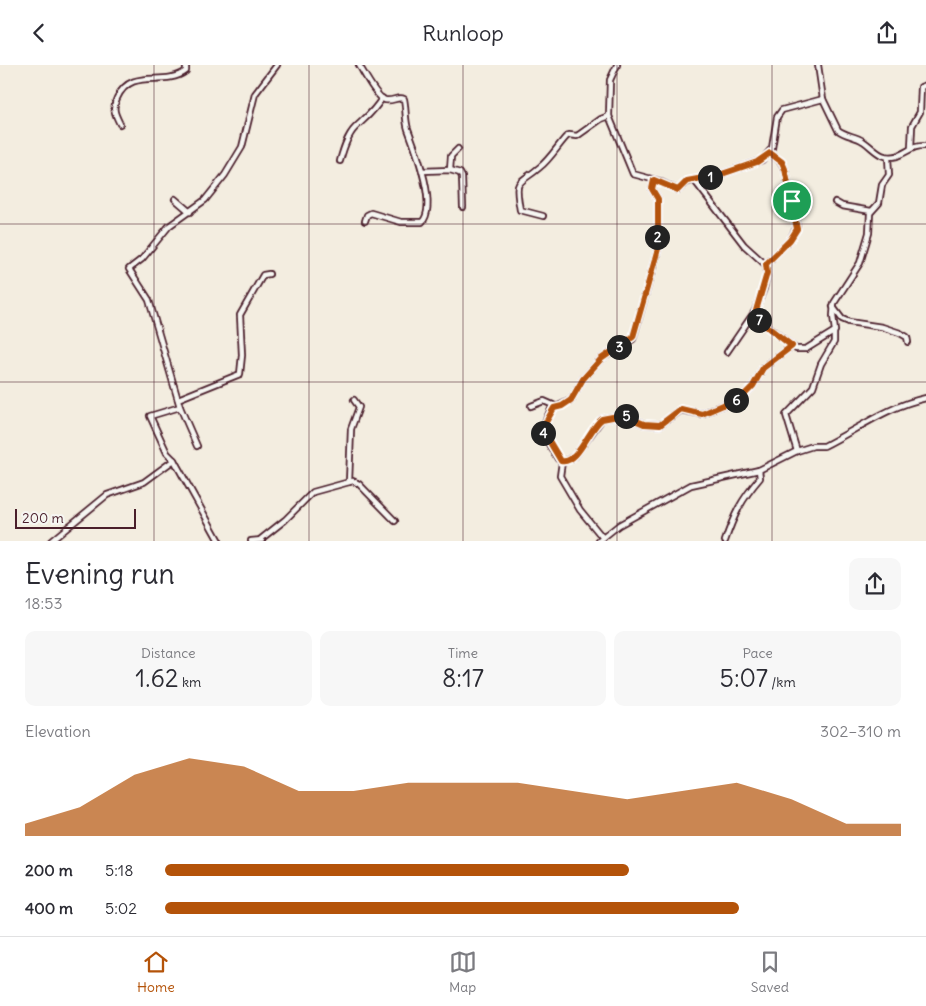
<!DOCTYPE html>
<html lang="en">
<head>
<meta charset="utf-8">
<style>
	body { margin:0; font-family:Delius,sans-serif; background:#f7f7f7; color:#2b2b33; height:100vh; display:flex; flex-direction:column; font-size:19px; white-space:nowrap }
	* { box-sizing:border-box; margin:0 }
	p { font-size:16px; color:#7c7c81 }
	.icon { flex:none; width:28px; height:28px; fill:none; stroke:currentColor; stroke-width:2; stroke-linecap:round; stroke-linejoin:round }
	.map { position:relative; height:476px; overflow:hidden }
	.details { display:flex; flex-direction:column; background:#fff; flex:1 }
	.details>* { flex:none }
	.scale { position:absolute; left:15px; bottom:12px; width:121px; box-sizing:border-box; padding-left:5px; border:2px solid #4a1f2b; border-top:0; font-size:14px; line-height:18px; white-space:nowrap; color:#4a1f2b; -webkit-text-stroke:4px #f6f6f2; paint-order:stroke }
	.pin { position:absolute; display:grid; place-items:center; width:42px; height:42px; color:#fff; margin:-21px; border:2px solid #fff; border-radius:50%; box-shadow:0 1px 5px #0007 }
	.km { position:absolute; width:25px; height:25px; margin:-12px; border-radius:50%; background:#222; color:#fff; font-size:14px; line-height:25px; text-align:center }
	.round { display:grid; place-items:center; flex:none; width:52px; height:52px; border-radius:10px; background:#f7f7f7 }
	.overview { display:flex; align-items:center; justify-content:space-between; height:85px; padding:0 25px }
	h1 { font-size:28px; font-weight:600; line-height:38px }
	.stats { display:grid; grid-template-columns:repeat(3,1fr); gap:8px; height:85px; padding:5px 25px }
	.stats div { display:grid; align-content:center; border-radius:10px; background:#f7f7f7; text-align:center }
	.stats b { font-size:25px; font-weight:600 }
	.stats small { font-size:14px; font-weight:400 }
	.stats p { font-size:14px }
	.chart { height:140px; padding:10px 25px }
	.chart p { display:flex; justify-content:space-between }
	.chart svg { width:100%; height:90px; margin-top:5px; fill:#b45309; opacity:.7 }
	ul { padding:0 25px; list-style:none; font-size:16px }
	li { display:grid; grid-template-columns:80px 60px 1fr; align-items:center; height:38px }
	li i { height:12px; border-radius:6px; background:#b45309 }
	header { display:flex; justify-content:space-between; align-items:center; height:65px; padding:0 25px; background:#fff; font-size:22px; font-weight:600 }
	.tab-bar { display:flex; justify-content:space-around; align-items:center; height:70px; border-top:1px solid #e1e1e2; background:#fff; font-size:14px; color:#7c7c81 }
	.tab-bar a { display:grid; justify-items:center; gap:2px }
	.tab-bar .active { color:#b45309 }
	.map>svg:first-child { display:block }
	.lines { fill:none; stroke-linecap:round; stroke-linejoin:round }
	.street-casing { stroke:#4a1f2b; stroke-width:8 }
	.street { stroke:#f6f6f2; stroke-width:4.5 }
	.route-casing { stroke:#fff; stroke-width:10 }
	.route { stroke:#b45309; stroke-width:6 }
	.grid { fill:none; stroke:#4a1f2b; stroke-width:1; stroke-opacity:0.55 }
</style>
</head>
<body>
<header><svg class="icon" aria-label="back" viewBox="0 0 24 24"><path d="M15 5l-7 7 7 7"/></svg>Runloop<svg class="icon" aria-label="share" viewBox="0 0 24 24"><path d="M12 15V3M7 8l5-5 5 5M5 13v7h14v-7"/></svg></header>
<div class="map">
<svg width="926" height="476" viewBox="0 0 926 476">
	<rect width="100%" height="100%" fill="#f3ede0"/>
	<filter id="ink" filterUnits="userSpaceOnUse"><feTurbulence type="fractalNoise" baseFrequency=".02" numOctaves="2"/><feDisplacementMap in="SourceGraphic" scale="10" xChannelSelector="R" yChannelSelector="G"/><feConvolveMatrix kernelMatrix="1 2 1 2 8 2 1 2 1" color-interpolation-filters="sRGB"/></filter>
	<g filter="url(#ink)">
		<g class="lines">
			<defs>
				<g id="street">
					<path d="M359,0c5,8 18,33 26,35 7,2 13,-4 19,-1 2,9 1,21 4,30 7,19 30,77 14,93h-21l-30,-9 -4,2 -2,6"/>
					<path d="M617,0l-7,15 -1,36 24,58 26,7 19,9 9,-8 32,-7 43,-15 10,-12 5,-31 5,-7 41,-11"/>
					<path d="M818,0l5,34 15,31c8,6 17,6 25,11 12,8 17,19 34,15 11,-4 16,-11 29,-10"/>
					<path d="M120,59c-5,-10 -8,-15 -3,-26 15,-32 46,-10 69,-27v-6"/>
					<path d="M911,83l1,-22 8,-14 1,-25 5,-2"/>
					<path d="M340,96c3,-11 7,-25 15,-33 10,-10 19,-16 27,-30"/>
					<path d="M450,105l1,-14 7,-7"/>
					<path d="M422,106l28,-1 10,3 2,4 1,30"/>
					<path d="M694,115l50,65 22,20 1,9 -3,14 -9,23 1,6 40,32h10l29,-18 -2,-15 1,-13 26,-40 9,-30 1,-20 9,-10 3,-18 7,-10 -1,-18"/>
					<path d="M175,134l15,13"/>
					<path d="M835,137l7,4 29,5"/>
					<path d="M543,151l-23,-6c-6,-33 -2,-24 20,-43 10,-8 17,-20 26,-30l3,-2 8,1 24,-17 8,-3"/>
					<path d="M766,199l24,-24 7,-13 -12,-58 -4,-7 -11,-9"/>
					<path d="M833,242l9,12 7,3 33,5 18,6 7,4 1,5"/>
					<path d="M727,287l28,-41"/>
					<path d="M178,334l62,-25 2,-19 -2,-40 23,-40 6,-1"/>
					<path d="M531,341l13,-5 9,4 -12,26 17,28 6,3 11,-6 27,-37 21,-4 21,9 16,1 21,-15 21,4 40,-17 11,-11 10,-18 29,-22"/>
					<path d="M180,342l-30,9 17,37 7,7 45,81"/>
					<path d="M554,343l17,-8 12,-21 18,-20 32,-20 25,-90v-50l-6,-10 2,-9"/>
					<path d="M197,381l-17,-39 -31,-107 -20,-31 13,-10 27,-33 36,-26 20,-25 17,-28 13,-53 22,-29"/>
					<path d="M797,386l-11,-36 27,-28 8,-23 13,-22v-9"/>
					<path d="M562,397l-2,14 20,34 23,28"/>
					<path d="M349,417l2,-53 8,-22 -5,-7"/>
					<path d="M261,474l24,-19 28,-28 40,-11 6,3 36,37"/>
					<path d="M51,476l56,-46 37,-13 30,-22"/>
					<path d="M251,476l11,-1"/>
					<path d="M599,476l20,-16 72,-40 68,-15 38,-19 16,-5h11c34,-17 64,-40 102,-48"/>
					<path d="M725,476c9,-26 16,-41 35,-63l-1,-8"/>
				</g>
			</defs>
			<use href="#street" class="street-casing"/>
			<use href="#street" class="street"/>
		</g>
	</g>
	<g class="lines" filter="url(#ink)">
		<defs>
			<path id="route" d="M770,88l12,9 3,7 12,60 -7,11 -24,24 1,9 -12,41 2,5 35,27 -29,22 -10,18 -11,11 -40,17 -21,-5 -21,16 -16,-1 -21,-9 -21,4c-13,9 -24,46 -41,42l-19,-32 12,-21 8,-2 9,-6 12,-21 18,-20 32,-22 25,-88v-50l-6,-10 2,-9 24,10 9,-9 32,-6 38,-13z"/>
		</defs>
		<use href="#route" class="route-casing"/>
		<use href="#route" class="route"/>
	</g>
	<path class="grid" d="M154,0v476M309,0v476M463,0v476M617,0v476M772,0v476M0,159h926M0,317h926"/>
</svg>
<div class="scale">200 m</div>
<div class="pin" style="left:792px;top:136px;background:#1e9e55"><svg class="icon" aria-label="arrive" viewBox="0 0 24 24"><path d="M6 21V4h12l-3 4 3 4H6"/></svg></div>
<b class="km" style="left:710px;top:112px">1</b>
<b class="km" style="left:657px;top:172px">2</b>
<b class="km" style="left:619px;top:282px">3</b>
<b class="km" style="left:543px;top:368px">4</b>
<b class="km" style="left:626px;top:351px">5</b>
<b class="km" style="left:736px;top:335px">6</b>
<b class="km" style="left:759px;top:255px">7</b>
</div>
<section class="details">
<div class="overview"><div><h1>Evening run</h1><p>18:53</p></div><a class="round"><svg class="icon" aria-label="share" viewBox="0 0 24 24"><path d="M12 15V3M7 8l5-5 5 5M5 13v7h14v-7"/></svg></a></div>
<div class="stats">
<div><p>Distance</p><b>1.62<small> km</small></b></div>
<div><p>Time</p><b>8:17</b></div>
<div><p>Pace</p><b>5:07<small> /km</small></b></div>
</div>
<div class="chart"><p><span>Elevation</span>302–310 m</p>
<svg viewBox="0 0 160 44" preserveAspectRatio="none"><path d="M0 44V38L10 30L20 14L30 6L40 10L50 22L60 22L70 18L80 18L90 18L100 22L110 26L120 22L130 18L140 26L150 38L160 38V44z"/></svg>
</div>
<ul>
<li><b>200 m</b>5:18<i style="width:63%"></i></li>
<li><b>400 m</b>5:02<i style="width:78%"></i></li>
</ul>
</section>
<nav class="tab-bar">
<a class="active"><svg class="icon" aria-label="home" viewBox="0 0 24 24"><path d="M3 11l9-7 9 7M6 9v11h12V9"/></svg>Home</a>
<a><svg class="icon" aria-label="map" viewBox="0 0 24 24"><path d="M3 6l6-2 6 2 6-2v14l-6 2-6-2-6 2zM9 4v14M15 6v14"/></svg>Map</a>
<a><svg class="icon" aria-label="saved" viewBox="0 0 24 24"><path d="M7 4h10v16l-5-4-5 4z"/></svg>Saved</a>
</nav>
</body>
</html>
